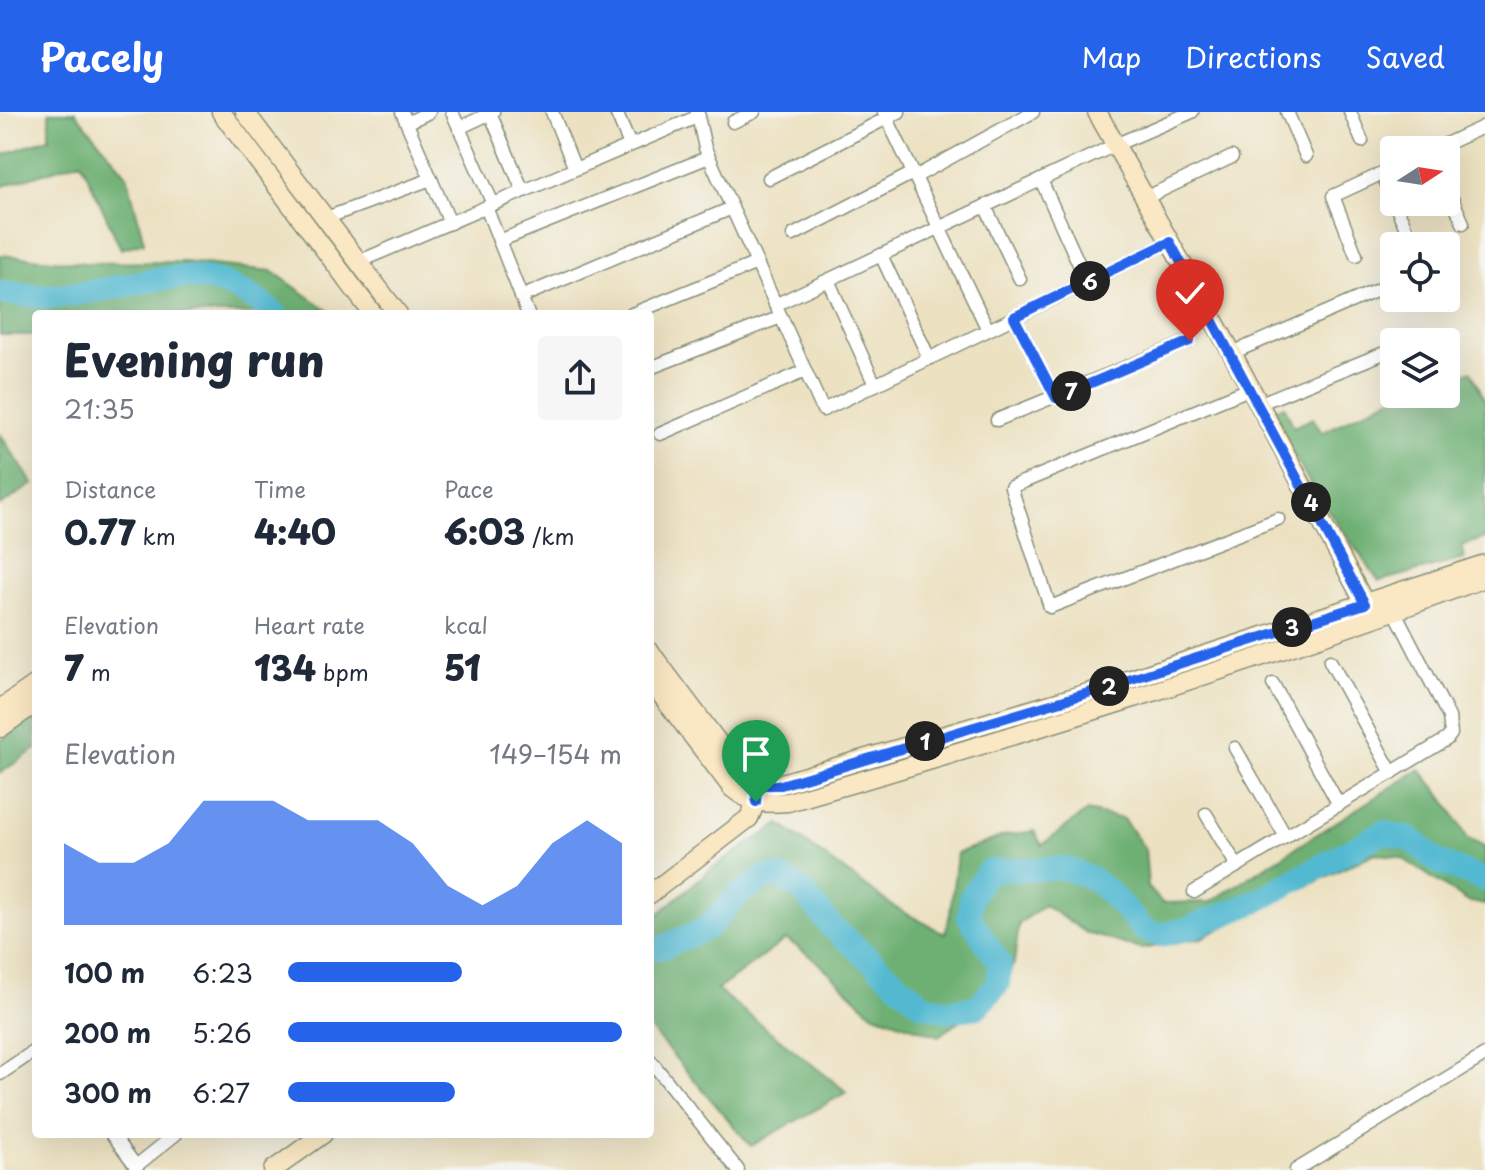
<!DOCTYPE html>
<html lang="en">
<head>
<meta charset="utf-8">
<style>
	body { margin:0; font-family:"Playpen Sans",sans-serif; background:#f6f6f7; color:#1f2937; height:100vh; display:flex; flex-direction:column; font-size:30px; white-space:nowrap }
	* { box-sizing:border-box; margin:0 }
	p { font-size:26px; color:#747a83 }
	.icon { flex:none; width:44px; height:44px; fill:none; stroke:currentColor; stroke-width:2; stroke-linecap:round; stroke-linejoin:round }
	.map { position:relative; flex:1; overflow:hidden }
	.side { position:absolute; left:32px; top:198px; width:622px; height:828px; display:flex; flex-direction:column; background:#fff; border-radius:8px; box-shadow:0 8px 32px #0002 }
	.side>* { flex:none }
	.needle { width:52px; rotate:78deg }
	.buttons { position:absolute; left:1380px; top:24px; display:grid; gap:16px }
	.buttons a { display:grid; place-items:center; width:80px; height:80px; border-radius:8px; background:#fff; box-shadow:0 8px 32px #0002; font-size:40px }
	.pin { position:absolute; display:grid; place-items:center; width:68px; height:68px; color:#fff; margin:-82px -34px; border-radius:50% 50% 50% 0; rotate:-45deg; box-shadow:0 0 8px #0007 }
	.pin .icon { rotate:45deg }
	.km { position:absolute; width:40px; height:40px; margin:-20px; border-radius:50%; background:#222; color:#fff; font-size:22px; line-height:40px; text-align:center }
	.round { display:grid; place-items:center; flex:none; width:84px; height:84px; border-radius:8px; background:#f6f6f7 }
	.overview { display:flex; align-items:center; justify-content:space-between; height:136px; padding:0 32px }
	h1 { font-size:44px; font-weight:800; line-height:60px }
	.figures { display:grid; grid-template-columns:repeat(3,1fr); gap:12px; height:136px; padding:8px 32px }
	.figures div { display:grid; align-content:center }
	.figures b { font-size:34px; font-weight:800 }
	.figures small { font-size:22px; font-weight:400 }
	.figures p { font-size:22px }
	.chart { height:224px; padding:16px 32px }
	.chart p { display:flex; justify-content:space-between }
	.chart svg { width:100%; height:144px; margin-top:8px; fill:#2563eb; opacity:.7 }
	ul { padding:0 32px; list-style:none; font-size:26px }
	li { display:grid; grid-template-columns:128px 96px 1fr; align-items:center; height:60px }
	li i { height:20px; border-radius:10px; background:#2563eb }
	header { display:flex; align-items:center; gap:48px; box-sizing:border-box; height:112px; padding:0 40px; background:#2563eb; color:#fff }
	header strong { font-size:38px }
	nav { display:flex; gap:44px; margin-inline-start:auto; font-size:28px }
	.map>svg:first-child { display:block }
	.forest { fill:#6eb073; stroke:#467654; stroke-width:2 }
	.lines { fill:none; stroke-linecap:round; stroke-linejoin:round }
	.river { stroke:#53b9d1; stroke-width:24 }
	.street-casing { stroke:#868f7a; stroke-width:15 }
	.secondary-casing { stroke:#868f7a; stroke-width:21 }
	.street { stroke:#fff; stroke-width:12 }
	.secondary { stroke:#fae7c3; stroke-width:18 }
	.route-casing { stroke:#fff; stroke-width:16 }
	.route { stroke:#2563eb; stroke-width:10 }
</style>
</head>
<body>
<header>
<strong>Pacely</strong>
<nav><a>Map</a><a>Directions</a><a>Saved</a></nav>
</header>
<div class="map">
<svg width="1485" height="1058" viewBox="0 0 1485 1058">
	<rect width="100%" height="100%" fill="#f6f6f2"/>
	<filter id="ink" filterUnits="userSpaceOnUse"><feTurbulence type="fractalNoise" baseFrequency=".0125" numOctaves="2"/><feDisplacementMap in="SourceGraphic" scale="16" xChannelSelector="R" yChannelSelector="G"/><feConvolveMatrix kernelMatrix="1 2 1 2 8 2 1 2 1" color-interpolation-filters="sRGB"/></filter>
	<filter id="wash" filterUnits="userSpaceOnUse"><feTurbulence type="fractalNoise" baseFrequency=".006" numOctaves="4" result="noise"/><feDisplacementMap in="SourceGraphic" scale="32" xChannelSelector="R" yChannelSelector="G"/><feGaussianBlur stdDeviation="1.8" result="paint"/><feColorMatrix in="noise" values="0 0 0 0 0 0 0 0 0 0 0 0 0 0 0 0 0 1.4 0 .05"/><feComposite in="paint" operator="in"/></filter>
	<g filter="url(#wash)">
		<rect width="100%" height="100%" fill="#ece1c1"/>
		<g class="forest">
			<path d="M49,0h26l52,63 17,67 -23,7 -40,-88 -81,26v-31l49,-18z"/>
			<path d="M0,143l85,8 99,-1 88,9 61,43h-297v21h-36z"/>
			<path d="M1471,259l14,29v138l-23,8 2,13 -85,22 -64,-89 -47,-80 16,-6 10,21 19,-9 9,15 76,-39h48v-18z"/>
			<path d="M0,322l33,50 -33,22z"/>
			<path d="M36,604v33l-36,24v-32z"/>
			<path d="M1420,657l26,32 22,38 17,8v58l-18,-4 -65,-43 -27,-5 -174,85 -60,11 -54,-16 -43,-28 -25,19 -5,39 -14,29 -61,44 -67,-23 -55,-52 -31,-22 -69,51 130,102 -96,54 -101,-117v-108l62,-53 68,-44 114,83 51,27 5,-20 7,-61 47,-17 30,-5 8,14 45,-34 36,8 22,30 3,38 14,16 48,-1z"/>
		</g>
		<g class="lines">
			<g class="river">
				<path d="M0,181c18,1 38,5 56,3 89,-6 140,-48 219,18"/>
				<path d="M650,836h11l46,-20 30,-32 26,-18 18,-1 22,15 30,36 89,76 27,7 28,-4 21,-23 2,-20 -31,-47 2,-20 17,-26 76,-3 27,10 17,13 35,38 17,6 27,-6 68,-27 128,-70 28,7 27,23 47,18"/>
			</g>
		</g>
	</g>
	<g filter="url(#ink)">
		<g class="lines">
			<defs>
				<g id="street">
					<path d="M402,0l48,111"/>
					<path d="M452,0l41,92"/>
					<path d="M552,0l23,57"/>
					<path d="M616,0l14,33"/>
					<path d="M697,0l8,36 118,262 347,-168"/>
					<path d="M884,0l104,218"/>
					<path d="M1287,0l19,44"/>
					<path d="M1350,0l12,29"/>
					<path d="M490,1l33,78"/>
					<path d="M733,10l21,-10"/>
					<path d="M407,11l22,-11"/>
					<path d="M459,16l34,-16"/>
					<path d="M1433,38l52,-24"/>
					<path d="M1382,61l12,28"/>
					<path d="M915,65l118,-65"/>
					<path d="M769,66l130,-66"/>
					<path d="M1041,68l46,102"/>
					<path d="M1446,73l17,38"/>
					<path d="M1145,86l87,-41"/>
					<path d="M1394,90l20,44"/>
					<path d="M985,94l35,73"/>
					<path d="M486,95l42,107"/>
					<path d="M326,106l105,-39"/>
					<path d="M793,123l120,-62"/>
					<path d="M499,129l210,-84"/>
					<path d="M881,143l48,103"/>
					<path d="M1356,143l-23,-59 61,-28"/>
					<path d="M358,150l341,-146"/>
					<path d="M828,168l47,105"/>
					<path d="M521,185l211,-89"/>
					<path d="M775,193l340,-160 77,-33"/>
					<path d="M632,202l125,-51"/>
					<path d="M1014,205l42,81"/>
					<path d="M1410,230l3,-1"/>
					<path d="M1232,241l162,-70"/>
					<path d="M650,256l131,-51"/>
					<path d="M1249,277l-238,98 39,120 228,-88"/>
					<path d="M1258,292l136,-55"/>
					<path d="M997,308l193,-79"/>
					<path d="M660,322l145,-63"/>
					<path d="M1330,549l62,112"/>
					<path d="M1273,572l66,121"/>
					<path d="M1235,636l51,89"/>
					<path d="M1206,702l31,52"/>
					<path d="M1194,780l253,-153 4,-5 -2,-17 -57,-111"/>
					<path d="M650,948l88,110"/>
					<path d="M0,962l36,-24"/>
					<path d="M112,1022l24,32 40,-32"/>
					<path d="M1296,1058l189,-115"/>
				</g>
				<g id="secondary">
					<path d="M221,0l152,202"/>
					<path d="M245,0l153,202"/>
					<path d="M1097,0l135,241 137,258"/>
					<path d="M650,540l85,113 22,20 11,2 320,-94 397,-129"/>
					<path d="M650,568l82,108c18,15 33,16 56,14 235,-68 468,-139 697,-224"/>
					<path d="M0,597l36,-25"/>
					<path d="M0,616l36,-25"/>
					<path d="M650,782l99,-76 7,-16 1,-10"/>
					<path d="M273,1058l50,-36"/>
				</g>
			</defs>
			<use href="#street" class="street-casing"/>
			<use href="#secondary" class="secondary-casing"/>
			<use href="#street" class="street"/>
			<use href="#secondary" class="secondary"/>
		</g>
	</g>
	<g class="lines" filter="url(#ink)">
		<defs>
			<path id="route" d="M756,690l1,-17h24l307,-92 277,-89 -195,-362 -156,75 42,81 134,-57"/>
		</defs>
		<use href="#route" class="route-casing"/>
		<use href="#route" class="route"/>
	</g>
</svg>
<div class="buttons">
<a><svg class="needle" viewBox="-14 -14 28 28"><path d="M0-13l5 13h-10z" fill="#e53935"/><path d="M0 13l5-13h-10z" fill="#747a83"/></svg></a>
<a><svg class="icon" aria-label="locate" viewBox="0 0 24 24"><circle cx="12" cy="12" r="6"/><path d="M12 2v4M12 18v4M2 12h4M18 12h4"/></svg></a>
<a><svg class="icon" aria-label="layers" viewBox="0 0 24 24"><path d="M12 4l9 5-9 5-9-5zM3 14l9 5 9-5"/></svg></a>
</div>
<div class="pin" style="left:756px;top:690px;background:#1e9e55"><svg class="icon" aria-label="arrive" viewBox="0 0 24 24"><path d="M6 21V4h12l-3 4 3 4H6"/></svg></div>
<div class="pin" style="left:1190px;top:229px;background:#d93025"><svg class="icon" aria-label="check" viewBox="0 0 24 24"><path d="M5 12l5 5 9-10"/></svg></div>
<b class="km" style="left:925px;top:629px">1</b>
<b class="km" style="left:1109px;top:574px">2</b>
<b class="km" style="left:1292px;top:515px">3</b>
<b class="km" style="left:1311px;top:390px">4</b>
<b class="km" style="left:1090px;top:169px">6</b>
<b class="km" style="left:1071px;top:279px">7</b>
<section class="side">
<div class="overview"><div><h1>Evening run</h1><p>21:35</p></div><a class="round"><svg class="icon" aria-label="share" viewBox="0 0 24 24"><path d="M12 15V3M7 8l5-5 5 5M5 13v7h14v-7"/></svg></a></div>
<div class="figures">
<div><p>Distance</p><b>0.77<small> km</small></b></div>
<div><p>Time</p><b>4:40</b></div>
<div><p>Pace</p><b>6:03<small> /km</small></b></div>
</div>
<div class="figures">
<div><p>Elevation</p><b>7<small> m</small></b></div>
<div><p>Heart rate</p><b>134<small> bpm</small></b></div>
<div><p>kcal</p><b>51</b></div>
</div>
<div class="chart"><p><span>Elevation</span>149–154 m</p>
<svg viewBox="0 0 160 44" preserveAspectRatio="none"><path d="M0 44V19L10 25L20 25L30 19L40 6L50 6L60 6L70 12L80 12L90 12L100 19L110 32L120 38L130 32L140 19L150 12L160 19V44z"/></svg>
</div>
<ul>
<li><b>100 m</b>6:23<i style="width:52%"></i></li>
<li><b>200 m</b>5:26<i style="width:100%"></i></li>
<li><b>300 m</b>6:27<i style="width:50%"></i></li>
</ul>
</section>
</div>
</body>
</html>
